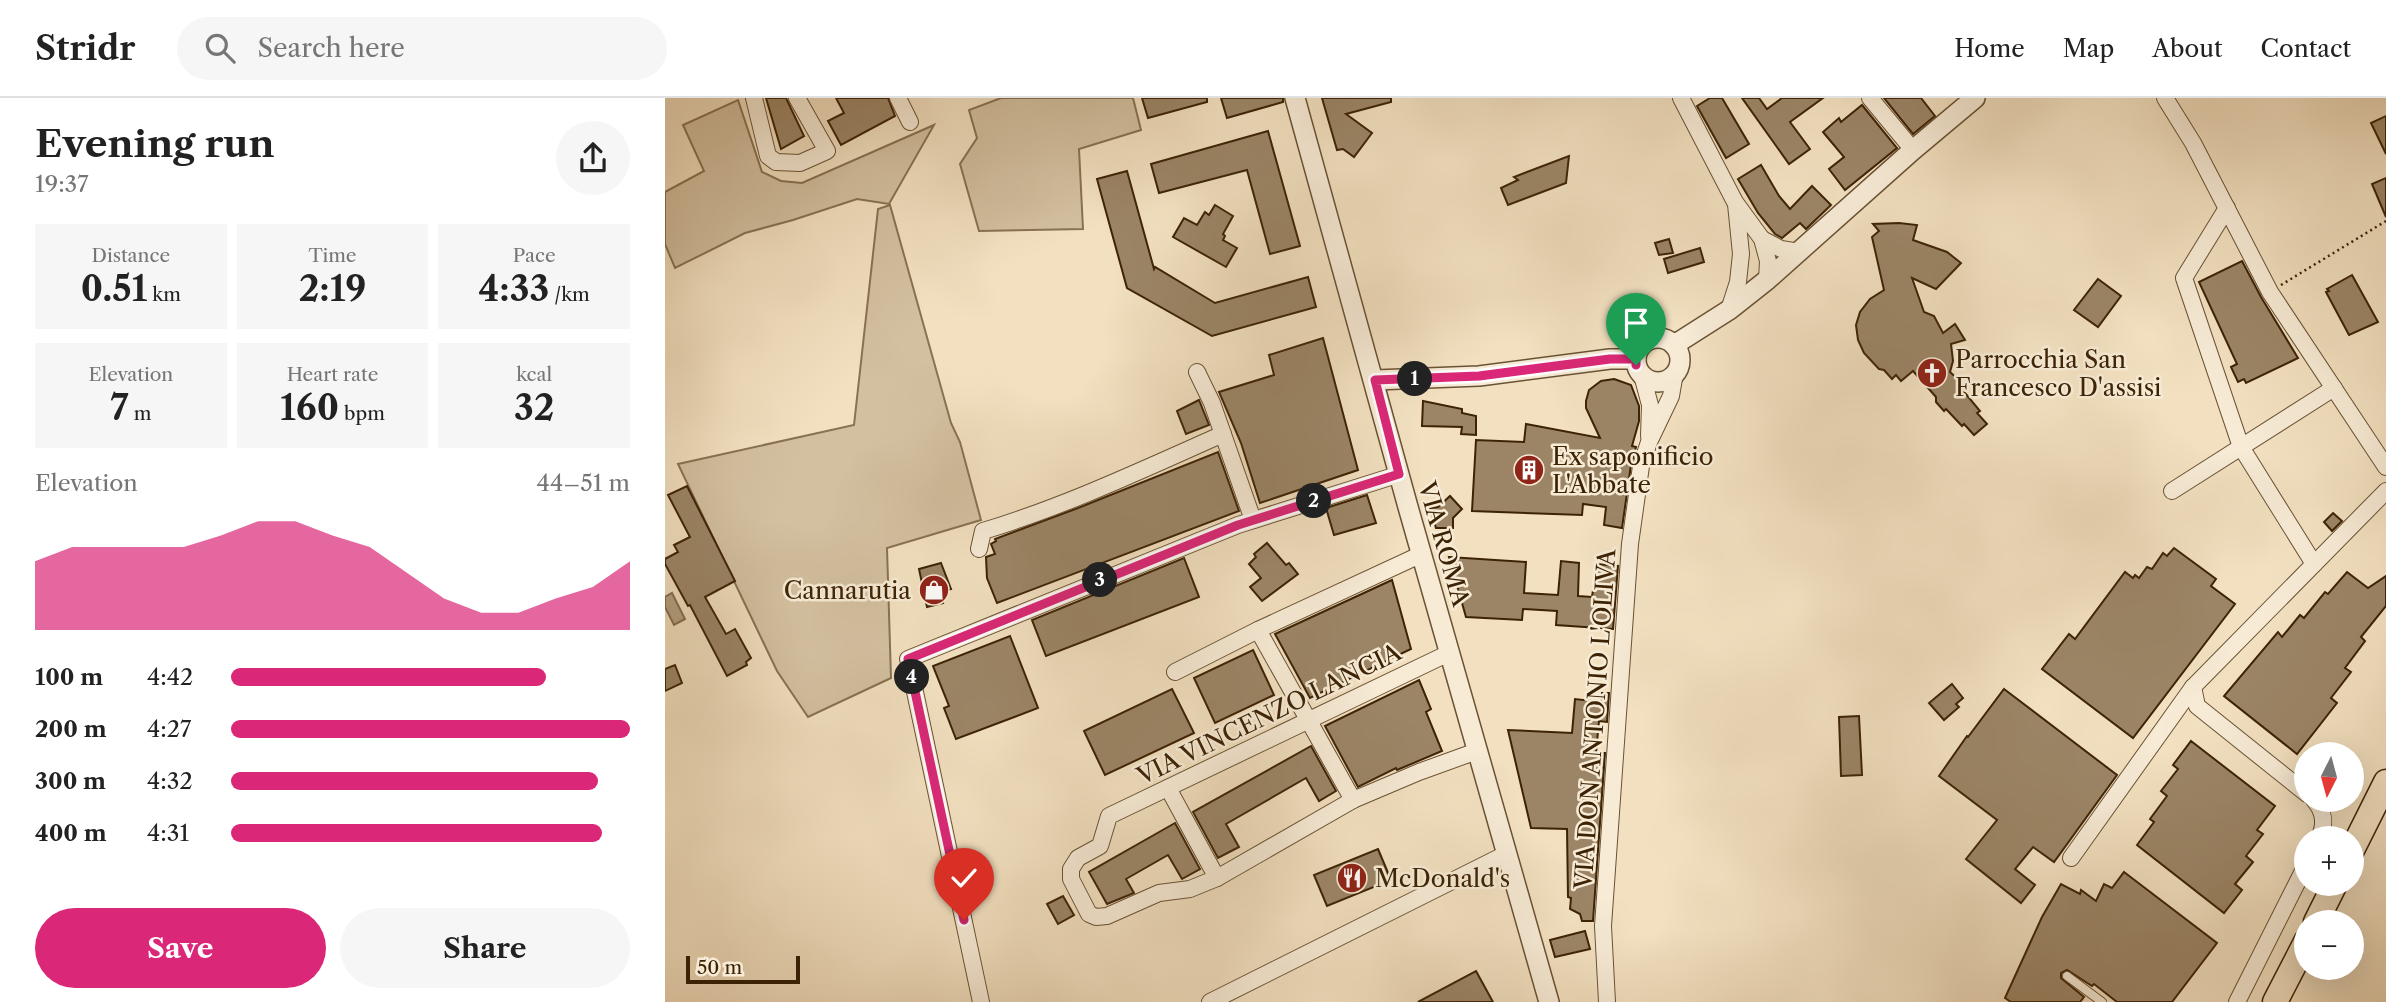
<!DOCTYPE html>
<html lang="en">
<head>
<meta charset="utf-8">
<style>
  :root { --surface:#fff; --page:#f6f6f6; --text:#222; --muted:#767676; --line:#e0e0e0; --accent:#db2777 }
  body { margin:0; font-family:"Libre Caslon Text",serif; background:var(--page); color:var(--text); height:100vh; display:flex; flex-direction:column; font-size:26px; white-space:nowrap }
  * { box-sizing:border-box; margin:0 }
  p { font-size:23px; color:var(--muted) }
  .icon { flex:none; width:38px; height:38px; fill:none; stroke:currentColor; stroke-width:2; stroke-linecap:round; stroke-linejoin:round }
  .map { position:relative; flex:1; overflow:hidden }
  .sheet { display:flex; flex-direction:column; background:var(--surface); width:665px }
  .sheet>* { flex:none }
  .needle { width:46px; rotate:186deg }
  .buttons { position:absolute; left:1629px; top:644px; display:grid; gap:14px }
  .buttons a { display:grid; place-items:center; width:70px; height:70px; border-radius:50%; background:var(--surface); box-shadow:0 7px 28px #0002; font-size:35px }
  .scale { position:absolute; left:21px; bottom:18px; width:114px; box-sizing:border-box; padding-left:7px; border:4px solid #3d2305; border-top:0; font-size:19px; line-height:24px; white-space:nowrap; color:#3d2305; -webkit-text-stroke:5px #f7ebd6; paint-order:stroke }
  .pin { position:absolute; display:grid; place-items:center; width:60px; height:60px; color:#fff; margin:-72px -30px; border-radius:50% 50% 50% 0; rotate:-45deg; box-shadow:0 0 7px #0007 }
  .pin .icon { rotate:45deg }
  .km { position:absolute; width:35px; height:35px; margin:-18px; border-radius:50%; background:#222; color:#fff; font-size:19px; line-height:35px; text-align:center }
  .round { display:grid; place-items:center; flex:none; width:74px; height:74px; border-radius:37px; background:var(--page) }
  .headline { display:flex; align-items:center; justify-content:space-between; height:119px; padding:0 35px }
  h1 { font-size:38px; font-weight:700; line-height:52px }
  .metrics { display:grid; grid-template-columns:repeat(3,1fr); gap:10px; height:119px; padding:7px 35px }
  .metrics div { display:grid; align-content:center; border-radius:0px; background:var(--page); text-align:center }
  .metrics b { font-size:35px; font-weight:700 }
  .metrics small { font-size:19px; font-weight:400 }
  .metrics p { font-size:19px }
  .chart { height:196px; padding:14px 35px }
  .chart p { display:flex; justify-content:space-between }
  .chart svg { width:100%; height:126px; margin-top:7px; fill:var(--accent); opacity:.7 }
  .button { display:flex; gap:14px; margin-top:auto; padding:14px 35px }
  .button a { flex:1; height:80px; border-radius:42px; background:var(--accent); color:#fff; font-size:28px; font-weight:700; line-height:80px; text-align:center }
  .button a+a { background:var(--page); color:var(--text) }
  ul { padding:0 35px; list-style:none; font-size:23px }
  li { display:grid; grid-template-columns:112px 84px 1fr; align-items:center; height:52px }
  li i { height:18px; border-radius:9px; background:var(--accent) }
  header { display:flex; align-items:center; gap:42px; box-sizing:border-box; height:98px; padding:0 35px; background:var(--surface); border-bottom:2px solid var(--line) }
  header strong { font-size:33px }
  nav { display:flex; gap:38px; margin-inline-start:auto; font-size:24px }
  .search { width:490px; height:63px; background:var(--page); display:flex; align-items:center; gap:18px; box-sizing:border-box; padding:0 24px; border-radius:38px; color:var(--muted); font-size:26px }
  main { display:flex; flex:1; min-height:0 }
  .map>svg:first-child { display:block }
  .green { fill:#d3c0a0; stroke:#887252; stroke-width:2 }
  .water { fill:#b4a080; stroke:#846e4f; stroke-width:2 }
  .building { fill:#9b8566; stroke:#3d2305; stroke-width:2 }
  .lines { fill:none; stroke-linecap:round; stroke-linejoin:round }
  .service-casing { stroke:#6a5234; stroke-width:10 }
  .minor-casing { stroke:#6a5234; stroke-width:18 }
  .tertiary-casing { stroke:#6a5234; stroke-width:22 }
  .primary-casing { stroke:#3d2305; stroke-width:27 }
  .path { stroke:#3d2305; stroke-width:2.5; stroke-dasharray:2 3.5; stroke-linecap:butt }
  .service { stroke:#f7ebd6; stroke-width:8 }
  .minor { stroke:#f7ebd6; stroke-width:16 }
  .tertiary { stroke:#f7ebd6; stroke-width:19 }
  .primary { stroke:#f2e0c0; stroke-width:24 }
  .route-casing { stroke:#fff; stroke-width:14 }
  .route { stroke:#db2777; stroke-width:9 }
  .labels { text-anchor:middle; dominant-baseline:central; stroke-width:5; stroke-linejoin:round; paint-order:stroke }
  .poi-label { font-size:24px; fill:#3d2305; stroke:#f7ebd6; text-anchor:start }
  .street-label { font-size:24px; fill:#3d2305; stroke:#f7ebd6 }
</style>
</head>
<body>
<header>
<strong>Stridr</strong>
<div class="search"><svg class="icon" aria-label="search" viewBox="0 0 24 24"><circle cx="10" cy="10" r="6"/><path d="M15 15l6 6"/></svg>Search here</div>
<nav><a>Home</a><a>Map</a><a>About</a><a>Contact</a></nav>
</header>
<main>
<section class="sheet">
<div class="headline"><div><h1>Evening run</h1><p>19:37</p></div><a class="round"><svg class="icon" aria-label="share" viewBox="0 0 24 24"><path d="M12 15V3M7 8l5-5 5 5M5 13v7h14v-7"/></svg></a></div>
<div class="metrics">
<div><p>Distance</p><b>0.51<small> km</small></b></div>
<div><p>Time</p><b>2:19</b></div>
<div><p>Pace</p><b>4:33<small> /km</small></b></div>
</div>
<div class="metrics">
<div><p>Elevation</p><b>7<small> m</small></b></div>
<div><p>Heart rate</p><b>160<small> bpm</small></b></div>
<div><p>kcal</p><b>32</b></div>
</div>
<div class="chart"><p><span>Elevation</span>44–51 m</p>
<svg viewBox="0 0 160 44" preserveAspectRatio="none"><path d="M0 44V20L10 15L20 15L30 15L40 15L50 11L60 6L70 6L80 11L90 15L100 24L110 33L120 38L130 38L140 33L150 29L160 20V44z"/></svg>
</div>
<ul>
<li><b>100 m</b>4:42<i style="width:79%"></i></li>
<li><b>200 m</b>4:27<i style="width:100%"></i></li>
<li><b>300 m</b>4:32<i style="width:92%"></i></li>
<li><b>400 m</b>4:31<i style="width:93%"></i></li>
</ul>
<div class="button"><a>Save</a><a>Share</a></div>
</section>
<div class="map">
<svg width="1721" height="904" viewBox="0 0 1721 904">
  <rect width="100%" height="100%" fill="#f2e0c0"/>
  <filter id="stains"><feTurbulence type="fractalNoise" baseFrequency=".00286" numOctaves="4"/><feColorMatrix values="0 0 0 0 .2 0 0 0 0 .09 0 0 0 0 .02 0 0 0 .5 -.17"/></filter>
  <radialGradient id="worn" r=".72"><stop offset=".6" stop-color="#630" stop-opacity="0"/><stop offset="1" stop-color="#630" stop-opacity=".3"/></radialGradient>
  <!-- green -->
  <g class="green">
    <polygon points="336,0 468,0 476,32 414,51 418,131 314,133 295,66 312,40 304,12"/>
    <polygon points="73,2 97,74 116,83 137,85 269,27 224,106 192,101 128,122 80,135 10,170 0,146 0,94 39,73 18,27"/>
    <polygon points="225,107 286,325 295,344 316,422 222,450 226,580 143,619 112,573 13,366 189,327 213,111"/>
  </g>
  <!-- water -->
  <polygon class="water" points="7,495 20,521 9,527 0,509 0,499"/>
  <!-- building -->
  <g class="building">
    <polygon points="101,0 121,0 139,38 116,51"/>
    <polygon points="171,0 223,0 230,18 176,47 163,23 179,15"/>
    <polygon points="477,0 542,0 542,4 483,20"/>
    <polygon points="556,0 618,0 618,4 562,20"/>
    <polygon points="657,0 726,0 726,4 681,16 707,35 689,59 678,51 672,52"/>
    <polygon points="1045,0 1057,0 1084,46 1061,60 1032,8"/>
    <polygon points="1077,0 1094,0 1102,11 1117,0 1158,0 1125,24 1145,51 1124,66"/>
    <polygon points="1219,0 1256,0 1270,18 1248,36"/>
    <polygon points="1197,7 1232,50 1180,92 1164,71 1179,59 1158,34 1174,20 1176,24"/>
    <polygon points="1721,18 1721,56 1706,25"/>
    <polygon points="603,33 635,148 605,156 582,72 494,95 486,66"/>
    <polygon points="904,58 901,85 843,107 836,90 853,82 849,79"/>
    <polygon points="1096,67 1114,98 1125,111 1147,88 1166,107 1141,131 1135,125 1117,140 1110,136 1093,115 1073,81"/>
    <polygon points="462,73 489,171 490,169 550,205 643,179 651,209 547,238 462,190 432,81"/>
    <polygon points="1721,80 1721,119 1707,86"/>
    <polygon points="550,107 568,118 558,136 560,138 558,142 572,150 561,169 508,139 519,120 532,127 540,114 544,117"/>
    <polygon points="1234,125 1252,127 1248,142 1282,154 1296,165 1271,191 1247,180 1259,214 1269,218 1278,235 1290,226 1300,242 1286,246 1288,263 1285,274 1297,285 1300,295 1315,313 1312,315 1322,326 1309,337 1299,326 1297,328 1281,311 1279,313 1271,304 1271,299 1248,273 1236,283 1231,277 1227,281 1219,272 1214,271 1199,255 1193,242 1191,227 1195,214 1205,201 1219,192 1207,139 1214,133 1208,126"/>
    <polygon points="1004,141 1008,155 994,157 990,145"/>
    <polygon points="1035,150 1039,164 1003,175 999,161"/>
    <polygon points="1577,163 1596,199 1633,260 1581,285 1579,281 1573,284 1566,269 1572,266 1534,184"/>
    <polygon points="1687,177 1713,224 1684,237 1661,194 1664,193 1662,191"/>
    <polygon points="1433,181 1456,198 1433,229 1409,212"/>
    <polygon points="658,240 693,372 595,405 576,345 554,294 609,277 604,257"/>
    <polygon points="949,281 966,287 974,308 974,323 967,348 971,349 966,367 957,430 939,427 941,409 918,406 917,417 807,413 811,342 859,344 861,326 935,340 921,310 921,303 924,292 936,283"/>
    <polygon points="534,302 544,327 521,336 512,313"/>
    <polygon points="758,303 797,311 797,315 811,318 811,337 796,336 797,329 757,328"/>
    <polygon points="553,354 574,413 332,505 322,480 321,459 330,456 326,446 331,443 330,441 413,410"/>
    <polygon points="22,388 70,483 40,499 61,536 70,531 86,560 81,564 82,567 62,578 25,507 23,508 0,466 0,461 13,454 9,447 25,439 3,397"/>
    <polygon points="702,397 711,425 669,437 661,410"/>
    <polygon points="785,398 797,411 788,420 788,430 771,430 765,410 773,409"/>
    <polygon points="1668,415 1677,423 1667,433 1659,424"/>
    <polygon points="602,445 621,467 624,465 633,476 597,503 585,489 596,480 584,466 591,459 589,456"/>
    <polygon points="1509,450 1551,481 1546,488 1570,506 1468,640 1377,571 1404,536 1410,541 1460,474 1468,480 1470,477 1474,480 1482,469 1487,471 1498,455 1502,458"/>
    <polygon points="784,459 861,464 859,495 893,497 896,463 914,465 913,498 927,499 932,466 953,468 948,531 891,527 892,513 858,511 857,522 801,519"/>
    <polygon points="519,460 534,499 381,558 367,522"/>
    <polygon points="276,465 286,491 274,494 278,505 262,509 254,471"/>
    <polygon points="1682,474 1703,490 1721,478 1721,508 1696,539 1700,543 1680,570 1686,574 1666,600 1672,605 1632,656 1559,598 1613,534 1617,539 1635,517 1639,520 1660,494 1663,496"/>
    <polygon points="727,482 746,551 645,600 610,536"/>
    <polygon points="345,538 373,610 291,641 279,610 284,608 268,568"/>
    <polygon points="588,552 609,597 550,625 529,580"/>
    <polygon points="10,567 17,585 0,593 0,571"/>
    <polygon points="754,582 766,611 761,614 777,653 732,672 731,670 693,689 660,628"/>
    <polygon points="1287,586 1298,600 1291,606 1294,609 1279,622 1264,605"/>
    <polygon points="507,591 529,635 440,677 419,633"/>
    <polygon points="1339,591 1452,677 1389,764 1368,749 1350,771 1370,787 1356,805 1301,761 1332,722 1274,678 1302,638 1303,639"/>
    <polygon points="937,595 944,595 942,624 934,623 931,655 940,655 928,823 917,823 915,816 905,811 906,800 903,799 902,731 866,730 843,632 907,635 910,601 936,604"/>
    <polygon points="1194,618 1197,677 1176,678 1174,619"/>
    <polygon points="1526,643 1610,708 1592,732 1598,736 1581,758 1588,764 1570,786 1577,792 1559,815 1472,747 1489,724 1485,721 1502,698 1496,693 1513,671 1508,667"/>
    <polygon points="646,648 671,693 654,703 641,680 561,726 574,749 553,760 528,714"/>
    <polygon points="510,725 535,771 517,781 503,757 461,781 469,795 442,806 424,774"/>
    <polygon points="713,751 726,782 662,808 649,777"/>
    <polygon points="1459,774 1552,845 1507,904 1452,904 1429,886 1427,888 1402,872 1396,875 1396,880 1419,899 1415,904 1346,904 1340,900 1377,819 1396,786 1415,796 1416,792 1431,803 1439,786 1447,790"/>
    <polygon points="398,798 409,817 393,826 382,806"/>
    <polygon points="920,833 925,851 890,859 885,842"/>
    <polygon points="811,873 828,904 753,904"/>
  </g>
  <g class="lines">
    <!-- service casing -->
    <g class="service-casing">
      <polyline id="service" points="1402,878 1437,904"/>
    </g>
    <!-- minor casing -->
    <g class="minor-casing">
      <g id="minor">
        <polyline points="89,0 103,58 111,64 135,65 162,53 132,0"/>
        <polyline points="233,0 245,24"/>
        <polyline points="1016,0 1070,104 1097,141 1103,163 1102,182"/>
        <polyline points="1205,0 1248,52"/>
        <polyline points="1500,0 1528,45 1605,194 1721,369"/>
        <polyline points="1562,110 1519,180 1576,349 1649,466"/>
        <polyline points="1097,141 1116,151 1134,154"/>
        <polyline points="1064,212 1073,184 1076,156 1071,106"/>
        <polyline points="532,274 547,305 588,422"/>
        <polyline points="977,277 985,307 984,338"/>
        <polyline points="1507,393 1669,290"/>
        <path d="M314 451 318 433C401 408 479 371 558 336"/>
        <polyline points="593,532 688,702"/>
        <polyline points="784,555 444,718 435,748 413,760 406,771 406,781 424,816 431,819 442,818 494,795 525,791 552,780 688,702 754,674 812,653"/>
        <polyline points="510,574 593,532 757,456"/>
        <polyline points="1528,589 1532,608 1642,696"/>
        <polyline points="503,690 552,780"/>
        <path d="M1649 702C1659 713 1661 726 1654 740"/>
        <polyline points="1406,760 1528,589 1721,393"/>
        <polyline points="316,904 243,561 573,427 735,376"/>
        <polyline points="545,904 841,756"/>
        <polyline points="942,904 938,828 965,446 976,368 984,344 1006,298 1010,275"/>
        <polyline points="1572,904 1642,765"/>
      </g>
    </g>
    <!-- tertiary casing -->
    <g class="tertiary-casing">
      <g id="tertiary">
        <polyline points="630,0 743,409 884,904"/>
        <circle cx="993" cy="262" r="22"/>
        <polyline points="1009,247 1064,212 1102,182 1248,52 1310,0"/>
        <polyline points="710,282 814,278 945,261 971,261"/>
      </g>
    </g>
    <!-- primary casing -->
    <g class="primary-casing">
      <g id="primary">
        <polyline points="1687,752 1721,684"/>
        <polyline points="1651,824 1670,786"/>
        <polyline points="1610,904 1642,842"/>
      </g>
    </g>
    <!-- path -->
    <polyline class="path" points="1616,187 1721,123"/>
    <!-- service -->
    <use href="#service" class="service"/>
    <!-- minor -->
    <use href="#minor" class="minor"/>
    <!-- tertiary -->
    <use href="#tertiary" class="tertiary"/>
    <!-- primary -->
    <use href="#primary" class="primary"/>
  </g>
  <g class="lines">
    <!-- route casing -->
    <g class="route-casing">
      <polyline id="route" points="299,822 243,561 573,427 734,376 710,282 814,278 945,261 971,261 971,267"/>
    </g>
    <!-- route -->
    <use href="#route" class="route"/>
  </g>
  <!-- icons -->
  <defs>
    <g id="church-disc" transform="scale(1.575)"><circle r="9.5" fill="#8f2418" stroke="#f7ebd6"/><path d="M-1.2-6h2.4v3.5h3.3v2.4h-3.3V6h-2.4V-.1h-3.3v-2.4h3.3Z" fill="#fff"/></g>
    <g id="building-disc" transform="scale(1.575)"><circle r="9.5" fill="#8f2418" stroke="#f7ebd6"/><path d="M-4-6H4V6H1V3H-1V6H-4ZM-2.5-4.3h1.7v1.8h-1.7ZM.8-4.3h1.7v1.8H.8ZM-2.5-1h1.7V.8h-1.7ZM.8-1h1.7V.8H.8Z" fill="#fff"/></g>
    <g id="shop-disc" transform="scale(1.575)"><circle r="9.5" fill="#8f2418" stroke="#f7ebd6"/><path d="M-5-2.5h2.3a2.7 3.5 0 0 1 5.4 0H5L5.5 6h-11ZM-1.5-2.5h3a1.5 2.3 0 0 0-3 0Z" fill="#fff"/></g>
    <g id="restaurant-disc" transform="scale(1.575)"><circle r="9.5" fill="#8f2418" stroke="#f7ebd6"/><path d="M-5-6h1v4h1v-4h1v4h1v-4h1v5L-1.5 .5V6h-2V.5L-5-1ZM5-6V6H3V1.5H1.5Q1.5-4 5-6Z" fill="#fff"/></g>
  </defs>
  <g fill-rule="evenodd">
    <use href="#church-disc" x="1267" y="275"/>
    <use href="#building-disc" x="864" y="372"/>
    <use href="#shop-disc" x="269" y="492"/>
    <use href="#restaurant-disc" x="687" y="780"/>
  </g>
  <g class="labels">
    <!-- poi labels -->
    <g class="poi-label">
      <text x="1290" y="261">Parrocchia San<tspan x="1290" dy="28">Francesco D'assisi</tspan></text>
      <text x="887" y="358">Ex saponificio<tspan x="887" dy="28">L'Abbate</tspan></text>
      <text x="246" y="492" text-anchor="end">Cannarutia</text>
      <text x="710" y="780">McDonald's</text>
    </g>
    <!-- street labels -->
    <g class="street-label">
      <text transform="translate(779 446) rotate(74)">VIA ROMA</text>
      <text transform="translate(604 616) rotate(-26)">VIA VINCENZO LANCIA</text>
      <text transform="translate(930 621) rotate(-86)">VIA DON ANTONIO L'OLIVA</text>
    </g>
  </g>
  <rect width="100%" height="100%" filter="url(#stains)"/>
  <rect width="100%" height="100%" fill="url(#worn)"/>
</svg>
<div class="buttons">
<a><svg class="needle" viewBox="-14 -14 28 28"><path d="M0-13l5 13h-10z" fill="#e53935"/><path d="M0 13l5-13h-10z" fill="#767676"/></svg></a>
<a>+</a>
<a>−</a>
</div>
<div class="scale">50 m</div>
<div class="pin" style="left:971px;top:267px;background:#1e9e55"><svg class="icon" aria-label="arrive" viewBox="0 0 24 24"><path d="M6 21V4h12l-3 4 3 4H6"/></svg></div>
<div class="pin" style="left:299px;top:822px;background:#d93025"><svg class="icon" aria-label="check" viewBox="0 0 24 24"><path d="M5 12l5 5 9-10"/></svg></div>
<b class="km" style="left:750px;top:281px">1</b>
<b class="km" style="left:649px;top:403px">2</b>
<b class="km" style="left:435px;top:482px">3</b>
<b class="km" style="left:247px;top:579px">4</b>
</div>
</main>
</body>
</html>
